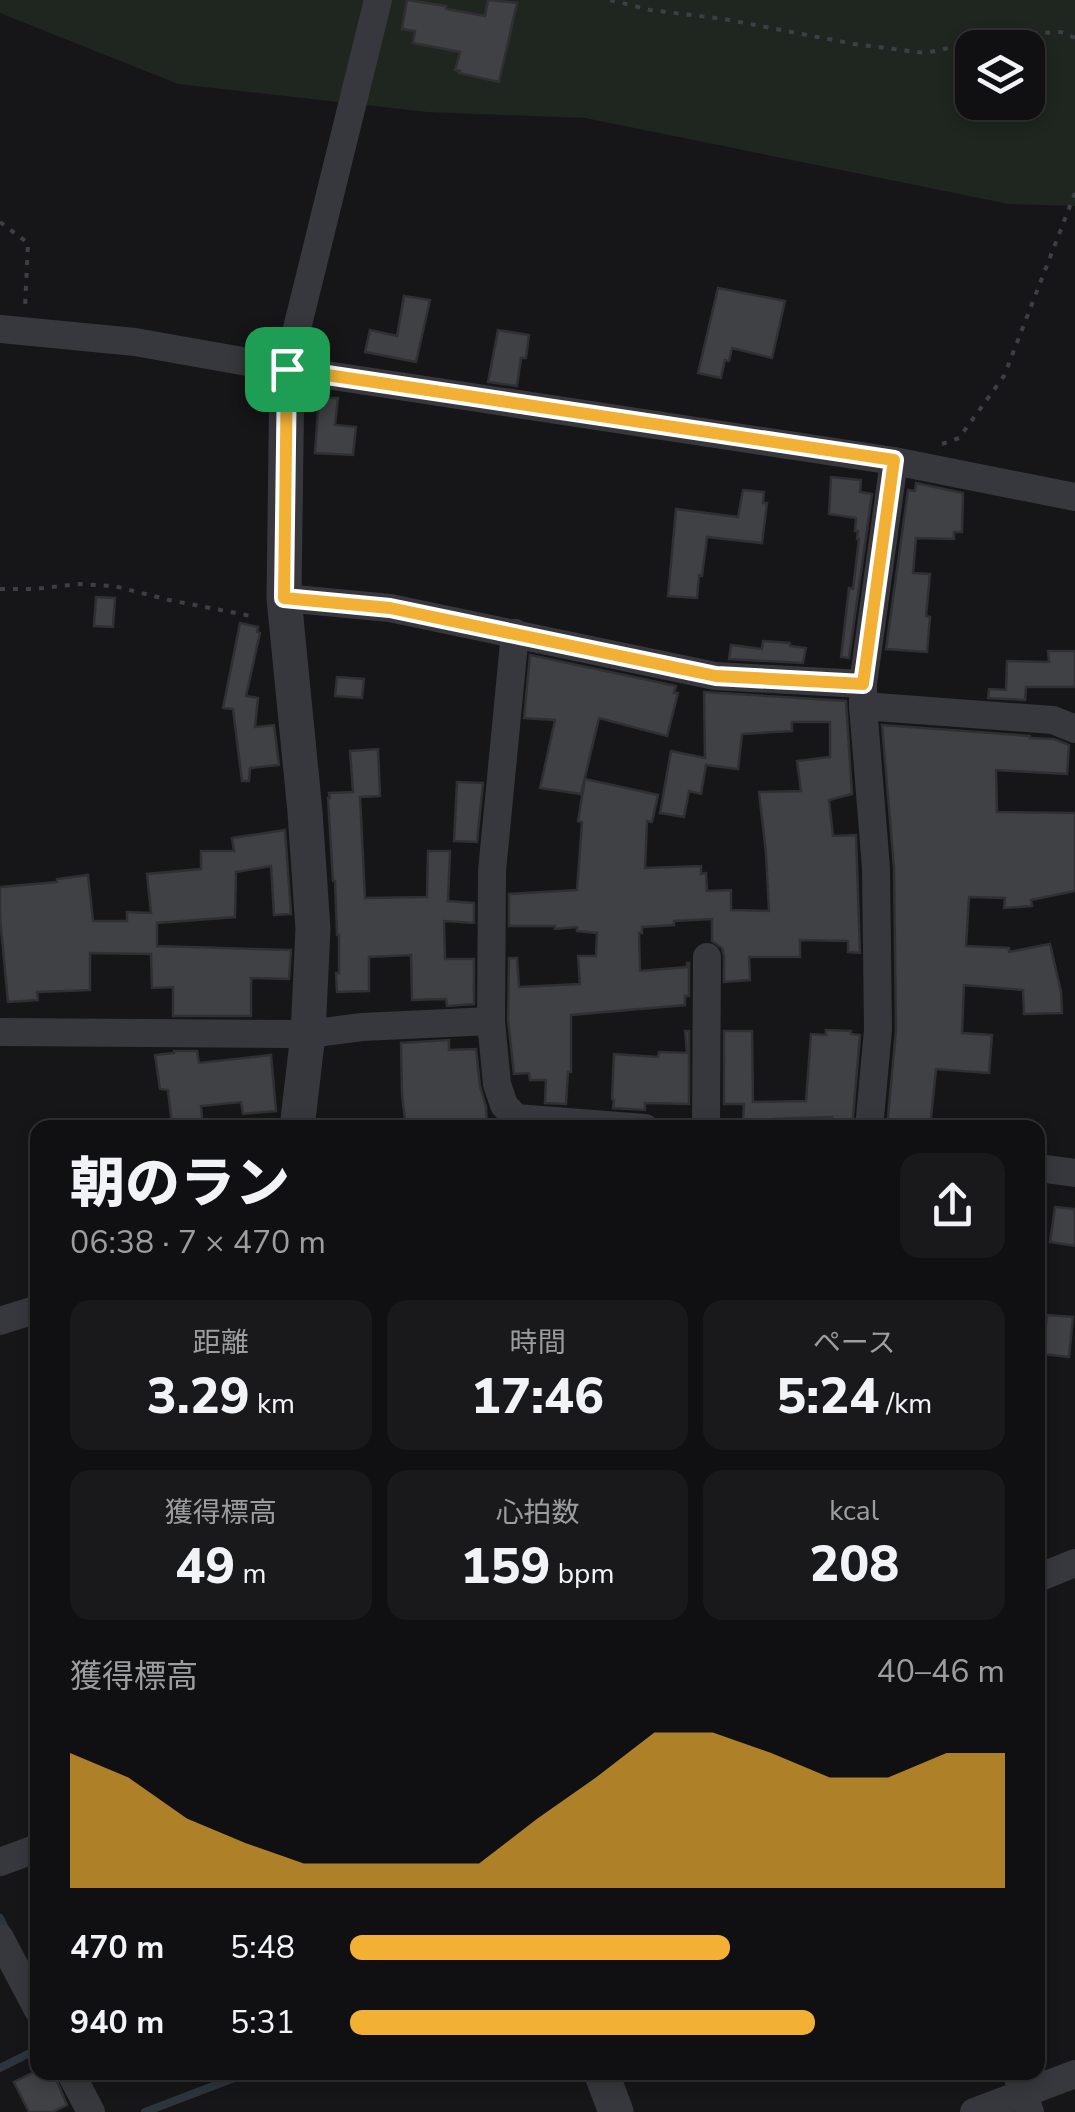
<!DOCTYPE html>
<html lang="ja">
<head>
<meta charset="utf-8">
<style>
  :root { --surface:#101012; --page:#19191b; --text:#f1f3f6; --muted:#9c9d9f; --line:#303032; --accent:#f2b134 }
  body { margin:0; font-family:"Nunito Sans","Noto Sans JP",sans-serif; background:var(--page); color:var(--text); height:100vh; display:flex; flex-direction:column; font-size:38px; white-space:nowrap }
  * { box-sizing:border-box; margin:0 }
  p { font-size:32px; color:var(--muted) }
  .icon { flex:none; width:55px; height:55px; fill:none; stroke:currentColor; stroke-width:2; stroke-linecap:round; stroke-linejoin:round }
  .map { position:relative; flex:1; overflow:hidden }
  .details { position:absolute; left:30px; top:1120px; width:1015px; height:960px; display:flex; flex-direction:column; background:var(--surface); border-radius:20px; box-shadow:0 5px 15px #0003,0 0 0 2px var(--line) }
  .details>* { flex:none }
  .fabs { position:absolute; left:955px; top:30px; display:grid; gap:20px }
  .fabs a { display:grid; place-items:center; width:90px; height:90px; border-radius:20px; background:var(--surface); box-shadow:0 5px 15px #0003,0 0 0 2px var(--line); font-size:50px }
  .pin { position:absolute; display:grid; place-items:center; width:85px; height:85px; color:#fff; margin:-42px; border-radius:20px; box-shadow:0 5px 15px #0006 }
  .round { display:grid; place-items:center; flex:none; width:105px; height:105px; border-radius:20px; background:var(--page) }
  .summary { display:flex; align-items:center; justify-content:space-between; height:170px; padding:0 40px }
  h1 { font-size:55px; font-weight:800; line-height:75px }
  .metrics { display:grid; grid-template-columns:repeat(3,1fr); gap:15px; height:170px; padding:10px 40px }
  .metrics div { display:grid; align-content:center; border-radius:20px; background:var(--page); text-align:center }
  .metrics b { font-size:50px; font-weight:800 }
  .metrics small { font-size:28px; font-weight:400 }
  .metrics p { font-size:28px }
  .chart { height:280px; padding:20px 40px }
  .chart p { display:flex; justify-content:space-between }
  .chart svg { width:100%; height:180px; margin-top:10px; fill:var(--accent); opacity:.7 }
  ul { padding:0 40px; list-style:none; font-size:32px }
  li { display:grid; grid-template-columns:160px 120px 1fr; align-items:center; height:75px }
  li i { height:25px; border-radius:12px; background:var(--accent) }
  .map>svg:first-child { display:block }
  .green { fill:#1e261f; fill-rule:evenodd }
  .lines { fill:none; stroke-linecap:round; stroke-linejoin:round }
  .stream { stroke:#2c353c; stroke-width:8 }
  .building { fill:#404145; stroke:#303034; stroke-width:2.5 }
  .path { stroke:#3d3f44; stroke-width:4; stroke-dasharray:5 8; stroke-linecap:butt }
  .minor { stroke:#37383d; stroke-width:28 }
  .tertiary { stroke:#37383d; stroke-width:35 }
  .route-casing { stroke:#fff; stroke-width:20 }
  .route { stroke:#f2b134; stroke-width:12 }
</style>
</head>
<body>
<div class="map">
<svg width="1075" height="2112" viewBox="0 0 1075 2112">
  <rect width="100%" height="100%" fill="#161618"/>
  <!-- green -->
  <path class="green" d="M0 0H1075V206L1009 204 585 118 427 112 178 84 0 13ZM972 48H1028V102H972Z"/>
  <g class="lines">
    <!-- stream -->
    <g class="stream">
      <polyline points="0,1918 8,1934"/>
      <polyline points="0,2068 38,2049"/>
      <polyline points="145,2112 250,2072"/>
    </g>
  </g>
  <!-- building -->
  <g class="building">
    <polygon points="407,0 446,6 446,9 485,16 488,0 517,3 499,82 459,73 460,71 455,70 460,52 413,43 415,31 402,29"/>
    <polygon points="718,288 785,301 772,358 732,348 729,361 725,360 721,378 698,373"/>
    <polygon points="404,296 430,300 416,362 365,352 370,330 397,336"/>
    <polygon points="498,330 529,335 526,358 521,358 517,386 488,382"/>
    <polygon points="319,398 338,398 335,425 356,427 353,455 315,453"/>
    <polygon points="831,477 861,480 860,492 872,494 849,658 841,657 849,588 853,589 859,539 857,539 858,531 855,531 856,518 829,514"/>
    <polygon points="916,483 963,493 962,532 954,532 954,539 916,538 913,573 930,574 926,616 930,617 927,652 886,649 908,490 915,491"/>
    <polygon points="743,490 764,492 763,503 767,503 762,543 707,537 702,576 699,575 697,598 668,596 676,509 738,517"/>
    <polygon points="96,597 115,598 113,627 94,626"/>
    <polygon points="240,623 258,627 257,632 260,633 246,696 258,698 255,727 274,725 279,765 250,768 249,781 242,781 233,709 223,708"/>
    <polygon points="763,641 790,643 790,646 806,648 803,663 729,659 731,645 762,649"/>
    <polygon points="1048,651 1075,651 1075,687 1026,687 1025,700 988,698 989,689 1006,690 1007,661 1049,662"/>
    <polygon points="530,655 676,686 674,693 678,693 667,736 599,718 581,794 540,788 555,720 524,718"/>
    <polygon points="337,677 364,679 362,698 335,696"/>
    <polygon points="704,692 846,701 852,794 829,800 833,836 856,835 860,953 848,952 848,941 800,940 800,957 749,957 750,980 724,982 724,956 722,948 712,941 712,919 674,921 674,925 642,927 642,933 639,933 640,971 687,967 687,963 689,963 689,996 685,996 685,1005 571,1015 571,1072 568,1072 566,1104 545,1103 546,1080 530,1080 529,1073 514,1074 508,1020 509,958 517,958 519,987 580,984 578,956 596,956 597,933 577,931 577,927 555,929 555,926 509,926 509,894 577,890 582,822 578,821 585,779 658,795 652,822 647,821 645,868 701,866 701,874 706,873 707,891 731,890 731,910 769,911 766,853 759,792 801,791 797,761 830,757 830,722 792,722 792,731 742,734 738,769 706,765 701,794 689,791 684,817 660,813 671,751 705,758"/>
    <polygon points="882,725 1030,736 1030,738 1054,739 1069,745 1067,774 996,770 997,812 1075,813 1075,891 1031,900 1032,906 1004,908 1005,898 969,897 966,946 1009,948 1009,952 1050,944 1061,992 1062,1013 1024,1014 1023,990 964,985 962,1033 992,1035 989,1073 936,1069 930,1128 887,1128 896,1030 894,868"/>
    <polygon points="378,749 380,796 360,797 365,898 427,897 428,851 450,851 448,901 474,903 474,923 444,921 445,959 474,959 474,1004 447,1006 446,999 412,1000 411,955 369,957 369,991 337,992 336,973 339,973 339,935 337,935 335,881 333,881 328,798 330,798 329,793 353,792 350,751"/>
    <polygon points="457,782 483,783 477,842 454,841"/>
    <polygon points="285,830 291,914 274,915 271,866 236,872 235,917 157,923 157,946 291,950 289,979 251,978 251,1016 173,1016 173,987 152,988 151,954 90,953 90,990 37,992 38,1000 8,1002 0,917 0,887 57,882 57,879 88,875 93,921 127,921 127,912 151,913 147,874 201,869 201,851 234,851 232,838"/>
    <polygon points="826,1030 851,1031 851,1034 860,1035 852,1128 831,1125 832,1117 774,1119 774,1123 743,1123 744,1104 724,1104 724,1031 752,1031 753,1102 806,1101 811,1034 826,1035"/>
    <polygon points="685,1031 689,1031 689,1104 645,1103 645,1110 613,1108 614,1100 612,1099 614,1054 658,1057 659,1052 687,1053"/>
    <polygon points="449,1040 449,1050 476,1049 480,1086 486,1107 487,1128 406,1128 402,1095 401,1043"/>
    <polygon points="174,1051 197,1051 199,1063 271,1055 276,1111 243,1114 241,1102 201,1106 203,1128 180,1128 180,1124 172,1125 168,1090 160,1089 155,1055 174,1053"/>
    <polygon points="1055,1207 1075,1209 1075,1246 1050,1242"/>
    <polygon points="1047,1315 1073,1317 1069,1357 1043,1354"/>
    <polygon points="34,2072 53,2072 67,2105 53,2112 29,2112 14,2082"/>
  </g>
  <g class="lines">
    <!-- path -->
    <g class="path">
      <polyline points="610,0 650,10 724,19 854,44 926,53 1011,34 1061,32 1075,38"/>
      <polyline points="0,222 28,243 25,308"/>
      <polyline points="942,444 959,438 1004,376 1075,193"/>
      <polyline points="0,589 34,589 79,584 114,586 169,600 256,617"/>
    </g>
    <!-- minor -->
    <g class="minor">
      <polyline points="0,329 135,342 287,369 894,461 1075,497"/>
      <polyline points="287,369 378,0"/>
      <polyline points="284,598 390,608 715,676 863,684"/>
      <polyline points="515,633 492,871 491,1021 497,1084 504,1105 516,1118 645,1128"/>
      <polyline points="863,706 1053,720 1075,729"/>
      <polyline points="0,1032 308,1034 362,1027 491,1021"/>
      <polyline points="706,1128 707,957"/>
      <polyline points="869,1128 878,1030 876,868 863,706 863,684 894,461"/>
      <polyline points="1038,1168 1075,1173"/>
      <polyline points="0,1321 38,1309"/>
      <polyline points="1038,1578 1075,1563"/>
      <polyline points="0,1862 38,1848"/>
      <polyline points="0,1938 38,2010"/>
      <polyline points="70,2072 91,2112"/>
      <polyline points="1016,2072 1030,2112"/>
      <polyline points="974,2112 1075,2074"/>
    </g>
    <!-- tertiary -->
    <g class="tertiary">
      <polyline points="287,369 284,598 305,812 313,929 308,1034 297,1128"/>
      <polyline points="601,2072 616,2112"/>
    </g>
  </g>
  <g class="lines">
    <!-- route casing -->
    <g class="route-casing">
      <polygon id="route" points="287,369 894,460 863,684 716,676 390,608 284,598"/>
    </g>
    <!-- route -->
    <use href="#route" class="route"/>
  </g>
</svg>
<div class="fabs">
<a><svg class="icon" aria-label="layers" viewBox="0 0 24 24"><path d="M12 4l9 5-9 5-9-5zM3 14l9 5 9-5"/></svg></a>
</div>
<div class="pin" style="left:287px;top:369px;background:#1e9e55"><svg class="icon" aria-label="arrive" viewBox="0 0 24 24"><path d="M6 21V4h12l-3 4 3 4H6"/></svg></div>
<section class="details">
<div class="summary"><div><h1>朝のラン</h1><p>06:38 · 7 × 470 m</p></div><a class="round"><svg class="icon" aria-label="share" viewBox="0 0 24 24"><path d="M12 15V3M7 8l5-5 5 5M5 13v7h14v-7"/></svg></a></div>
<div class="metrics">
<div><p>距離</p><b>3.29<small> km</small></b></div>
<div><p>時間</p><b>17:46</b></div>
<div><p>ペース</p><b>5:24<small> /km</small></b></div>
</div>
<div class="metrics">
<div><p>獲得標高</p><b>49<small> m</small></b></div>
<div><p>心拍数</p><b>159<small> bpm</small></b></div>
<div><p>kcal</p><b>208</b></div>
</div>
<div class="chart"><p><span>獲得標高</span>40–46 m</p>
<svg viewBox="0 0 160 44" preserveAspectRatio="none"><path d="M0 44V11L10 17L20 27L30 33L40 38L50 38L60 38L70 38L80 27L90 17L100 6L110 6L120 11L130 17L140 17L150 11L160 11V44z"/></svg>
</div>
<ul>
<li><b>470 m</b>5:48<i style="width:58%"></i></li>
<li><b>940 m</b>5:31<i style="width:71%"></i></li>
</ul>
</section>
</div>
</body>
</html>
